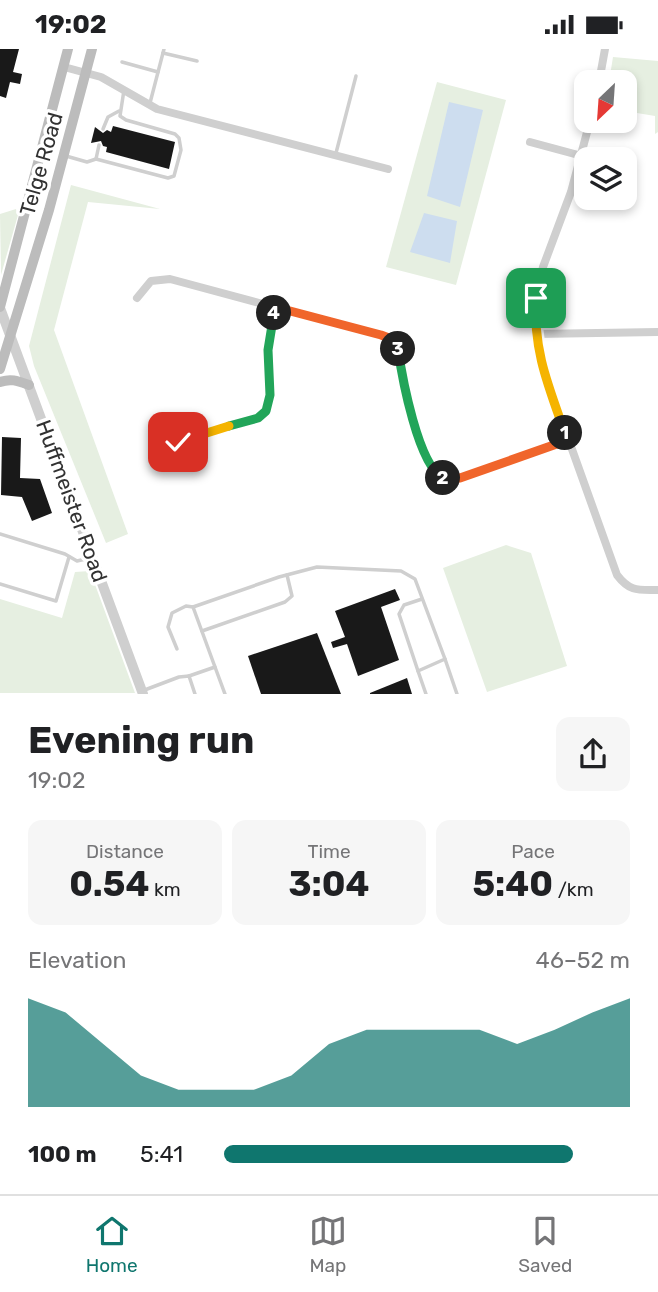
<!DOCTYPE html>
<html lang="en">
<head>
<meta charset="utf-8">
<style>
  :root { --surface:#fff; --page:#f6f6f6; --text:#202124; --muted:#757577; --line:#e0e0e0; --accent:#0f766e }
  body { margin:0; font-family:Rubik,sans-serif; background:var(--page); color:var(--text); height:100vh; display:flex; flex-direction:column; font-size:26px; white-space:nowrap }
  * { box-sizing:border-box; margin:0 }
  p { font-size:23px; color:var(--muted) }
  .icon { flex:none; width:38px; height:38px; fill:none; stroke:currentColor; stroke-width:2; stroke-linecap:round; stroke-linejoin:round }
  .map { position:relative; height:645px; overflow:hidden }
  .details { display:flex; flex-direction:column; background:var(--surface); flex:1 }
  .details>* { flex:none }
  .needle { width:46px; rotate:205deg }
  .controls { position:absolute; left:574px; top:21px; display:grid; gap:14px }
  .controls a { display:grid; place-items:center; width:63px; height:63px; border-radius:14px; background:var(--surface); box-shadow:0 4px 10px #0003; font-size:35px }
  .pin { position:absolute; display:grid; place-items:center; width:60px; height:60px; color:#fff; margin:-30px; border-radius:14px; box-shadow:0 4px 10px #0006 }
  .km { position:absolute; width:35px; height:35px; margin:-18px; border-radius:50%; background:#222; color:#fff; font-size:19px; line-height:35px; text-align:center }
  .round { display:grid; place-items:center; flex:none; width:74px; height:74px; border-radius:14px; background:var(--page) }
  .summary { display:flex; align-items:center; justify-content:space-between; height:119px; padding:0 28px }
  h1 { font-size:38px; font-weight:700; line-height:52px }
  .figures { display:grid; grid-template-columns:repeat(3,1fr); gap:10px; height:119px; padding:7px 28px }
  .figures div { display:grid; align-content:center; border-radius:14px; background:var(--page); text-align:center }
  .figures b { font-size:35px; font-weight:700 }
  .figures small { font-size:19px; font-weight:400 }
  .figures p { font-size:19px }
  .chart { height:196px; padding:14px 28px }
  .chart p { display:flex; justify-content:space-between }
  .chart svg { width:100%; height:126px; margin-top:7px; fill:var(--accent); opacity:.7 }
  ul { padding:0 28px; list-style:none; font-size:23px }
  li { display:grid; grid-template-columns:112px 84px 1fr; align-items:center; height:52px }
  li i { height:18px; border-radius:9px; background:var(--accent) }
  .status { display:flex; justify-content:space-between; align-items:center; height:49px; padding:0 35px; background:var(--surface); direction:ltr }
  .status svg { height:19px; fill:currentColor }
  .tabs { display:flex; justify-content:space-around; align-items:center; height:98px; border-top:2px solid var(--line); background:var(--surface); font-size:19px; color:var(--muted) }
  .tabs a { display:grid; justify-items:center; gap:4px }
  .tabs .active { color:var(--accent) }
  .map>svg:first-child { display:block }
  .green { fill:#e6efe1 }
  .water { fill:#cdddef }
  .building { fill:#191919 }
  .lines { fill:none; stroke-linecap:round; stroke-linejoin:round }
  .service { stroke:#cfcfcf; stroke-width:3.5 }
  .minor { stroke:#cfcfcf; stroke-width:8 }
  .tertiary { stroke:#cfcfcf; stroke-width:10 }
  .secondary { stroke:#bcbcbc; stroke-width:10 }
  .split-1-casing { stroke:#fff; stroke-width:14 }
  .split-2-casing { stroke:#fff; stroke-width:14 }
  .split-3-casing { stroke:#fff; stroke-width:14 }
  .split-4-casing { stroke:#fff; stroke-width:14 }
  .split-5-casing { stroke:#fff; stroke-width:14 }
  .split-6-casing { stroke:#fff; stroke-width:14 }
  .split-1 { stroke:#f5b400; stroke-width:9 }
  .split-2 { stroke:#f0652b; stroke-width:9 }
  .split-3 { stroke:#22a559; stroke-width:9 }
  .split-4 { stroke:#f0652b; stroke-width:9 }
  .split-5 { stroke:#22a559; stroke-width:9 }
  .split-6 { stroke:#f5b400; stroke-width:9 }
  .labels { text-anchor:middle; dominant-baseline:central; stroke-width:7; stroke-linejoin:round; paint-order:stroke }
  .street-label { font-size:21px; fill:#323232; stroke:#fff }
</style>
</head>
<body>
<div class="status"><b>19:02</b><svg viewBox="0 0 49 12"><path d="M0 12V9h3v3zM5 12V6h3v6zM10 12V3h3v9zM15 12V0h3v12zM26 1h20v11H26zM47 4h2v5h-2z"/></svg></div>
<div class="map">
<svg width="658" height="645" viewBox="0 0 658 645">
  <rect width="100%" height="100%" fill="#fff"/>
  <!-- green -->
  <g class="green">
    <polygon points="613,8 658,12 658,83 655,85 655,67 625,62 625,33 609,33"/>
    <polygon points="437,33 506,51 456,236 386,218"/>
    <polygon points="71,136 160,160 88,153 54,281 128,485 106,494 34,317 29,297"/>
    <polygon points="16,160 18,166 1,226 0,165"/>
    <polygon points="506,496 531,504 567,617 487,643 443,519"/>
    <polygon points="90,522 135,644 0,644 0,550 62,569 75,523"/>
  </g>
  <!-- water -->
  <g class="water">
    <polygon points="449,53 483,61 460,158 427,147"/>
    <polygon points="424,164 457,172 450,214 410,203"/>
  </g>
  <!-- building -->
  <g class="building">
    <polygon points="0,0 19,0 13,23 22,25 20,35 10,33 6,49 0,47"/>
    <polygon points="113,77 175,93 169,120 106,103 107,98 103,97 101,92 91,94 95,78 103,84 107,81 111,83"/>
    <polygon points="2,388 21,389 20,429 40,430 52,464 32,472 22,448 1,446"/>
    <polygon points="395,540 400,551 381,558 399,611 358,627 347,595 333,599 331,593 345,588 335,562"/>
    <polygon points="317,584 341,645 261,645 248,607"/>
    <polygon points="407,629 412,645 370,645 370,644"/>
  </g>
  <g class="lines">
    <!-- service -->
    <g class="service">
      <polyline points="163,4 197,12"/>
      <polyline points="122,13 158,23"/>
      <polyline points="150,54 164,0"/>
      <polyline points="103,80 108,68 119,62"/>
      <polyline points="336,104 356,27"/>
      <polyline points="66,107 87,113 96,110 168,129 174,127 181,101 179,89 175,85 126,71 120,67 124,41"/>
      <polyline points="96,110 99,96"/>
      <polyline points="0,485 65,505 77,512 90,509"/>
      <polyline points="0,535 56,552 69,508"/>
      <polyline points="193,558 279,528 317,518 401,522 415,530 445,610"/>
      <polyline points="202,582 285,553 292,547 287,526"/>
      <polyline points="177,600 168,578 172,564 186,557 193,558 215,618"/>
      <polyline points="418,622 399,565 404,556 422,550"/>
      <polyline points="189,627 215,618 225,645"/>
      <polyline points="142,642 179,628 189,627 195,645"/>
      <polyline points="426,645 418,622 445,610 457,645"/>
    </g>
    <!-- minor -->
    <g class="minor">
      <polyline points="64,18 101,28 157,60 388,120"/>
      <polyline points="599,33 605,0"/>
      <path d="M590 72 571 143 543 218 536 249V285L539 308 617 526C630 543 638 541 658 541"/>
      <polyline points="530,93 582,107"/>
      <path d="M137 249 151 232 170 230 389 289 398 300 408 353 430 416C437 428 446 432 460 429L568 391"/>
      <polyline points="536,285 658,283"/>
      <polyline points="178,393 258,369 266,362 270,346 268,301 275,258"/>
    </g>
    <!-- tertiary -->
    <polyline class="tertiary" points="0,259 143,645"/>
    <!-- secondary -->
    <g class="secondary">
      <polyline points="0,258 68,0"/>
      <polyline points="0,320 49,161 92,0"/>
      <path d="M0 333C11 329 18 332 29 336"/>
    </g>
  </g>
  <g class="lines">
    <!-- split-1 casing -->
    <g class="split-1-casing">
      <path id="split-1" d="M536 249C533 301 548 336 565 384"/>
    </g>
    <!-- split-2 casing -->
    <g class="split-2-casing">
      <polyline id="split-2" points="443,429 460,429 568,391 565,384"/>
    </g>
    <!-- split-3 casing -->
    <g class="split-3-casing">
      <path id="split-3" d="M398 300C402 328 418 416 443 429"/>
    </g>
    <!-- split-4 casing -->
    <g class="split-4-casing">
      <polyline id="split-4" points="274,264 275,258 381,286 389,289 398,300"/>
    </g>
    <!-- split-5 casing -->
    <g class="split-5-casing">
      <polyline id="split-5" points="229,377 258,369 266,362 270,346 268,301 274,264"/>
    </g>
    <!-- split-6 casing -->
    <g class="split-6-casing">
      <polyline id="split-6" points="178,393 229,377"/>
    </g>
    <!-- split-1 -->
    <use href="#split-1" class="split-1"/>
    <!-- split-2 -->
    <use href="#split-2" class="split-2"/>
    <!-- split-3 -->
    <use href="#split-3" class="split-3"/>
    <!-- split-4 -->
    <use href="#split-4" class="split-4"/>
    <!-- split-5 -->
    <use href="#split-5" class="split-5"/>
    <!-- split-6 -->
    <use href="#split-6" class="split-6"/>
  </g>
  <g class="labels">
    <!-- street labels -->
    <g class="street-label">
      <text transform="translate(41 115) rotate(-74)">Telge Road</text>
      <text transform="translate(72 452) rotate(70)">Huffmeister Road</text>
    </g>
  </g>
</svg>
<div class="controls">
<a><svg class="needle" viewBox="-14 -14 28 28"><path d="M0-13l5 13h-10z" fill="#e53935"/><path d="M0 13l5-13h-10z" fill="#757577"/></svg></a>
<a><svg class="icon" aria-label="layers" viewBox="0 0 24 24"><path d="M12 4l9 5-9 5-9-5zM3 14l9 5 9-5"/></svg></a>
</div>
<div class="pin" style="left:536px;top:249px;background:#1e9e55"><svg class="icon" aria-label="arrive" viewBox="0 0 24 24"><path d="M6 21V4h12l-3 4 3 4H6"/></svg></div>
<div class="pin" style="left:178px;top:393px;background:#d93025"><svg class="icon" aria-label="check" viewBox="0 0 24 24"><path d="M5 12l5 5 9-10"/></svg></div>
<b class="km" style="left:565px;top:384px">1</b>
<b class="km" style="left:443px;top:429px">2</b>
<b class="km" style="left:398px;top:300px">3</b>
<b class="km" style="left:274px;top:264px">4</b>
</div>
<section class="details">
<div class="summary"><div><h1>Evening run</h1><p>19:02</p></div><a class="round"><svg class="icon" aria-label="share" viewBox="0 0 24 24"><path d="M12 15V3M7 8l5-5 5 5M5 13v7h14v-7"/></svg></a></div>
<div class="figures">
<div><p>Distance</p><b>0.54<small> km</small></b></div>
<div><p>Time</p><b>3:04</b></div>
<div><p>Pace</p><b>5:40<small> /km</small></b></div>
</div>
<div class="chart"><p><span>Elevation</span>46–52 m</p>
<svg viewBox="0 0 160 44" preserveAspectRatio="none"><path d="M0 44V6L10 11L20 22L30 33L40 38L50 38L60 38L70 33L80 22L90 17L100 17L110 17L120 17L130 22L140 17L150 11L160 6V44z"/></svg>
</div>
<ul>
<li><b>100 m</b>5:41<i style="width:86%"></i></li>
</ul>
</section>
<nav class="tabs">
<a class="active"><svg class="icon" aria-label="home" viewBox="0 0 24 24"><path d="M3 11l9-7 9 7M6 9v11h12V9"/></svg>Home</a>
<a><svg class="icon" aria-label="map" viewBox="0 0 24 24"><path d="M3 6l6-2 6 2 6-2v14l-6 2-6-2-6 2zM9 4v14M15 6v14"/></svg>Map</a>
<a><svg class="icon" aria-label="saved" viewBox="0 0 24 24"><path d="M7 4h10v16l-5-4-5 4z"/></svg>Saved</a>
</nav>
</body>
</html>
